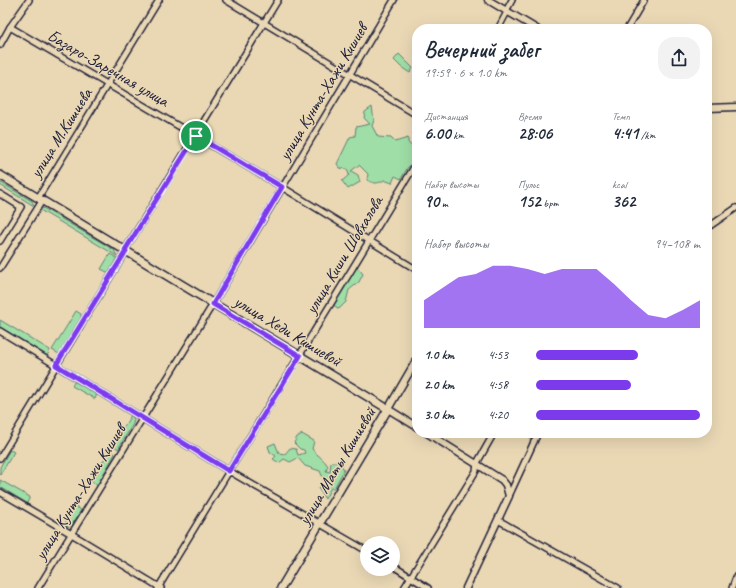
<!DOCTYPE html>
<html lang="ru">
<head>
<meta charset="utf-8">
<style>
  :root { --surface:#fff; --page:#f2f2f3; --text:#1f2937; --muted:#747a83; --accent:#7c3aed }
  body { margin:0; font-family:Caveat,sans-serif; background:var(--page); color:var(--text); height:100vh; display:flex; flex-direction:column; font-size:15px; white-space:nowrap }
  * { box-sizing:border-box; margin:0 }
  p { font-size:13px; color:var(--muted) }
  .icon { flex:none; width:22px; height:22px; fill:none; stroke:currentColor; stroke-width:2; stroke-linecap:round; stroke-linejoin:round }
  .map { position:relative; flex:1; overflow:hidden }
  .panel { position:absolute; left:412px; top:24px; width:300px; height:414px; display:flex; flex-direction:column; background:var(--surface); border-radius:16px; box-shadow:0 4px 16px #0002 }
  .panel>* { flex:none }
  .tools { position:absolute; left:360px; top:536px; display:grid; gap:8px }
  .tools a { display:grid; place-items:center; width:40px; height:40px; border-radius:50%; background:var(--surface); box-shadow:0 4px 16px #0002; font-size:20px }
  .pin { position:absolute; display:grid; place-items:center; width:34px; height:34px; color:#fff; margin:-17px; border:2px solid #fff; border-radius:50%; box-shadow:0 1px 4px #0007 }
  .round { display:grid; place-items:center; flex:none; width:42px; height:42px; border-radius:16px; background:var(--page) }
  .summary { display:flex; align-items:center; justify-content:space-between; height:68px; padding:0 12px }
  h1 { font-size:22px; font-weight:800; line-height:30px }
  .metrics { display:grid; grid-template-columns:repeat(3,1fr); gap:6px; height:68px; padding:4px 12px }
  .metrics div { display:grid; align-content:center }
  .metrics b { font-size:17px; font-weight:800 }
  .metrics small { font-size:11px; font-weight:400 }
  .metrics p { font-size:11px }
  .chart { height:112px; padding:8px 12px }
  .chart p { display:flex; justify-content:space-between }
  .chart svg { width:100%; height:72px; margin-top:4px; fill:var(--accent); opacity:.7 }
  ul { padding:0 12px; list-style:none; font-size:13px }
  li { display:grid; grid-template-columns:64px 48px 1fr; align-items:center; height:30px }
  li i { height:10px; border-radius:5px; background:var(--accent) }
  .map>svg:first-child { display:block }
  .green { fill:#9fdea7; stroke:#608071 }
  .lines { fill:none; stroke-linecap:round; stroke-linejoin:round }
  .minor-casing { stroke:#22223b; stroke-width:8 }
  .tertiary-casing { stroke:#22223b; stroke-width:9 }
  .secondary-casing { stroke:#22223b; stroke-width:10 }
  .minor { stroke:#ead8b5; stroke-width:5 }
  .tertiary { stroke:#ead8b5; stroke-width:6 }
  .secondary { stroke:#ead8b5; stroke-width:7 }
  .route-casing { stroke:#fff; stroke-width:8 }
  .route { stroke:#7c3aed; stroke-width:5 }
  .labels { text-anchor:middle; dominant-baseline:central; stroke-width:3; stroke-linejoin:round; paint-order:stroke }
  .street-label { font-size:17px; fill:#22223b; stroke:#ead8b5 }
</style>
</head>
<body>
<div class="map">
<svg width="736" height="588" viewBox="0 0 736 588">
  <rect width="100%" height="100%" fill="#ead8b5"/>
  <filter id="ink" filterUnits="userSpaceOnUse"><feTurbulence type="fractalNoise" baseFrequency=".025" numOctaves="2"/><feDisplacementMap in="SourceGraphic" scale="8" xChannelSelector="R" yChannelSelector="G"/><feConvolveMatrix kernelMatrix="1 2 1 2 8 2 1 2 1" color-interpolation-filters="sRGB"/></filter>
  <g filter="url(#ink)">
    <!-- green -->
    <g class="green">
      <polygon points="399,54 413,68 410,73 401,67 394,60"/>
      <path d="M372 107 374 120 372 126 378 137 391 138 395 142 408 138V142L410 145H417V159L415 163 408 167 401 179 395 176 392 183 384 180C378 184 374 184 367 180L368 174 359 165 351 171 358 175 360 182 348 189 342 181 349 175 347 169 340 168 337 164 350 137 355 136 356 127 370 124 364 118 365 112Z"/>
      <polygon points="0,182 32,201 34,206 0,185"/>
      <polygon points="42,208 45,209 114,250 117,256 40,210"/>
      <polygon points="110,254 117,258 110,271 107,272 101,269"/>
      <polygon points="354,267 359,269 363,274 359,282 349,290 346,302 339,309 332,304"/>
      <polygon points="76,311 81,314 81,318 59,354 52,350"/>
      <polygon points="0,320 50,350 47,356 0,327"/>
      <polygon points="74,382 76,382 97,394 95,399 72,386"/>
      <polygon points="131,415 134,419 133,424 118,449 113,445"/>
      <path d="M302 434 314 441 312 449C318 456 324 459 328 466L326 471 330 472 331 462H340L344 470 334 488H331L325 499 318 488 326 485 320 471 305 466 298 458 290 462 284 459 279 463 273 459 276 456 270 452 268 446 275 443 279 453 285 454 290 448 296 449 298 455 305 453 304 450 300 449 294 443 297 437Z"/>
      <polygon points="10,450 14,452 0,475 0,467"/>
      <polygon points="110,450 115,454 97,485 91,481"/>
      <polygon points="0,480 30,497 27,503 0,487"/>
      <polygon points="75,506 81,510 72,525 67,527 64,525"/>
    </g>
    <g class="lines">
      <!-- minor casing -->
      <g class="minor-casing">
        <g id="minor">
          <polyline points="226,0 417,115"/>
          <polyline points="506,11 512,0"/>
          <polyline points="10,27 282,187 417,270"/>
          <polyline points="498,29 507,12"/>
          <polyline points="627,29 644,0"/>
          <polyline points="0,45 10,27 29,0"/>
          <polyline points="0,194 21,207 0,241"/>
          <polyline points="38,198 159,0"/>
          <polyline points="707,228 736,208"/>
          <polyline points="125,250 278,0"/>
          <polyline points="0,268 42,201"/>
          <polyline points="0,331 229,471 367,551"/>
          <polyline points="0,458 126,251"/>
          <polyline points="0,492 80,539 161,588"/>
          <polyline points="509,496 538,433"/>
          <polyline points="498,520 618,588"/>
          <polyline points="393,566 428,588"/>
          <polyline points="38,588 213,304 394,0"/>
          <polyline points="158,588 417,162"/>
          <polyline points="404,588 476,471 477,463 494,433"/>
          <polyline points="732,588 736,577"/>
        </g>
      </g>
      <!-- tertiary casing -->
      <g class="tertiary-casing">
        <g id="tertiary">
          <polyline points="488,0 537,29"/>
          <polyline points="707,108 736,107"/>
          <polyline points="417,359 388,409 417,427"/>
          <polyline points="427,433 502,480 506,485 509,496 466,588"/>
        </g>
      </g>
      <!-- secondary casing -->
      <g class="secondary-casing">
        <polyline id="secondary" points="0,175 388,409 281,588"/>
      </g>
      <!-- minor -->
      <use href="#minor" class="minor"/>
      <!-- tertiary -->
      <use href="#tertiary" class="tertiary"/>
      <!-- secondary -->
      <use href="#secondary" class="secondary"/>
    </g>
  </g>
  <g class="lines" filter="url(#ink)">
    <!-- route casing -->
    <g class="route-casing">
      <polygon id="route" points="196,136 282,187 213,304 300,356 229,471 56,365 126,251 125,250"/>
    </g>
    <!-- route -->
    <use href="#route" class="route"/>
  </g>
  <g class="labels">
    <!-- street labels -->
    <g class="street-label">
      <text transform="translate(108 68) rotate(30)">Базаро-Заречная улица</text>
      <text transform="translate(323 92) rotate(-59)">улица Кунта-Хажи Кишиев</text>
      <text transform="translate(61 133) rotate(-58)">улица М.Кишиева</text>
      <text transform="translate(344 255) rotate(-59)">улица Киши Шовхалова</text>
      <text transform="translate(288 331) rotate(31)">улица Хеди Кишиевой</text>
      <text transform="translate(337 466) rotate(-59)">улица Маты Кишиевой</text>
      <text transform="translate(80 492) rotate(-58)">улица Кунта-Хажи Кишиев</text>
    </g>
  </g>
</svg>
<div class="tools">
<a><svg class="icon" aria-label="layers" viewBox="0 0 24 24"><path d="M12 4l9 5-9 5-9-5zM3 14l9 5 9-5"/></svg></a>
</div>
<div class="pin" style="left:196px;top:136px;background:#1e9e55"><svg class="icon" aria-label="arrive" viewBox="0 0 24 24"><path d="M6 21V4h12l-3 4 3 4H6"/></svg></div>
<section class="panel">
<div class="summary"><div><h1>Вечерний забег</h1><p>19:59 · 6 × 1.0 km</p></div><a class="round"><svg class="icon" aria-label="share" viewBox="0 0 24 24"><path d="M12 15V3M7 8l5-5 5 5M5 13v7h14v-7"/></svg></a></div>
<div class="metrics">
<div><p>Дистанция</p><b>6.00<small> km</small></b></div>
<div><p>Время</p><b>28:06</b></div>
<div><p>Темп</p><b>4:41<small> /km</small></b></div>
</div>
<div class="metrics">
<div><p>Набор высоты</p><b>90<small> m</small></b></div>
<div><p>Пульс</p><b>152<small> bpm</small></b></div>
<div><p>kcal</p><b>362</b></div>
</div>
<div class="chart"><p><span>Набор высоты</span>94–108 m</p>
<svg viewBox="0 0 160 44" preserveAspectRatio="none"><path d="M0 44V27L10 20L20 13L30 11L40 6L50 6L60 8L70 11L80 8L90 8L100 8L110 17L120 27L130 36L140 38L150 33L160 27V44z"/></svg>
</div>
<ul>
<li><b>1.0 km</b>4:53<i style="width:62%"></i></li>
<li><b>2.0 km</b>4:58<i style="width:58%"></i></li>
<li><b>3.0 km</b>4:20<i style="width:100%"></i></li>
</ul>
</section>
</div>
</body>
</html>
